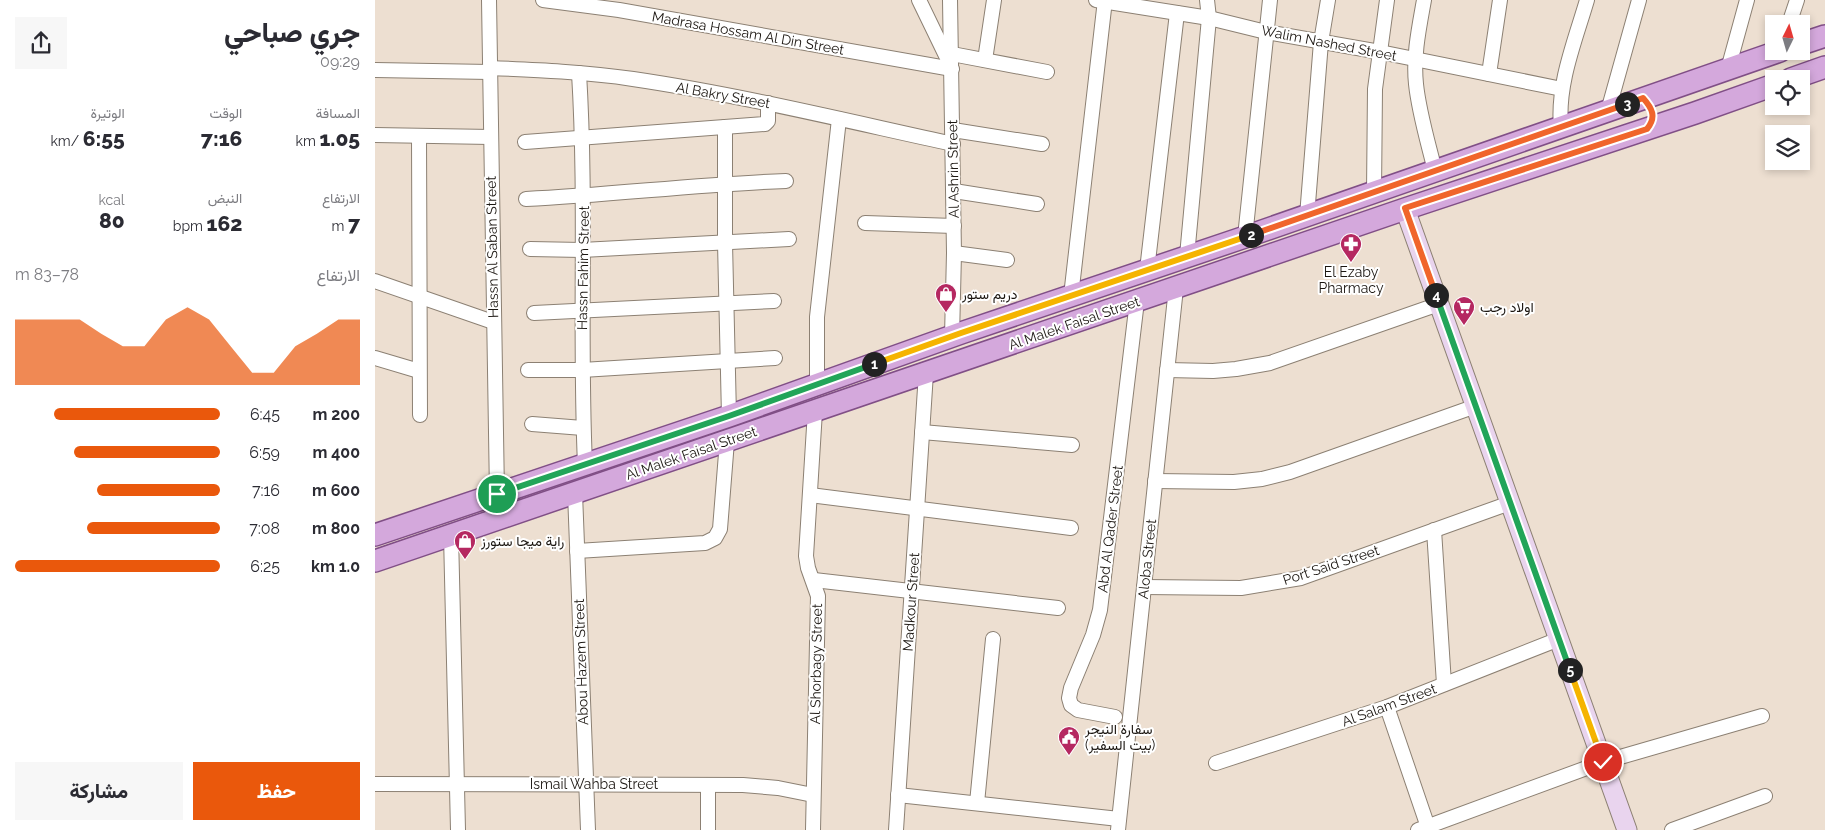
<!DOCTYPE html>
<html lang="ar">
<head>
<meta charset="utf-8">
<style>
  :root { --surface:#fff; --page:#f7f7f7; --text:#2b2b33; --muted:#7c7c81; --accent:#ea580c }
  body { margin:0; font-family:Raleway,Vazirmatn,sans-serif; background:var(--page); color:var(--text); direction:rtl; height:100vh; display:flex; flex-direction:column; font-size:19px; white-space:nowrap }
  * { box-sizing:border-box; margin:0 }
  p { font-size:16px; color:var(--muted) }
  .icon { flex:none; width:28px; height:28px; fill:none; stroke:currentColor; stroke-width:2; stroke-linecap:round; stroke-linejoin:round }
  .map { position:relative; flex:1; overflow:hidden; direction:ltr }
  .panel { display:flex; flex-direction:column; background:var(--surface); width:375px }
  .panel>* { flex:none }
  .needle { width:32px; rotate:5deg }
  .buttons { position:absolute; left:1390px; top:15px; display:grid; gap:10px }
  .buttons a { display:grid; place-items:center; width:45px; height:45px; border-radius:0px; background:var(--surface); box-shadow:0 2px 8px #0003; font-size:25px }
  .pin { position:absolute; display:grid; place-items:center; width:42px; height:42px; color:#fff; margin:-21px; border:2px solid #fff; border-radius:50%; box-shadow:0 1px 5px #0007 }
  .km { position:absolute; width:25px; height:25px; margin:-12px; border-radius:50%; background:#222; color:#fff; font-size:14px; line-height:25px; text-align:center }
  .round { display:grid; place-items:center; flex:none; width:52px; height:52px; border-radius:0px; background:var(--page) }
  .summary { display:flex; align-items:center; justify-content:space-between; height:85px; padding:0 15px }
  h1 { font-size:28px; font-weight:800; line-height:38px }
  .figures { display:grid; grid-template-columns:repeat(3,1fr); gap:8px; height:85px; padding:5px 15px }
  .figures div { display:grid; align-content:center }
  .figures b { font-size:21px; font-weight:800 }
  .figures small { font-size:14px; font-weight:400 }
  .figures p { font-size:14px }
  .chart { height:140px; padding:10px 15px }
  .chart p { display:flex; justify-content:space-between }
  .chart svg { width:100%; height:90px; margin-top:5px; fill:var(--accent); opacity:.7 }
  .action { display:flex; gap:10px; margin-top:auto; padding:10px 15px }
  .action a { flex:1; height:58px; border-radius:0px; background:var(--accent); color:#fff; font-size:20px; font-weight:800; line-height:58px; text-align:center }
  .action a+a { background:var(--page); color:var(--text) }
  ul { padding:0 15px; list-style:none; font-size:16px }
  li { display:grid; grid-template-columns:80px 60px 1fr; align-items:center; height:38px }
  li i { height:12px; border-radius:6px; background:var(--accent) }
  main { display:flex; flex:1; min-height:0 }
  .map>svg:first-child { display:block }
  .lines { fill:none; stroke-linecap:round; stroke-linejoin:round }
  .street-casing { stroke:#8c8073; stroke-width:16 }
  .secondary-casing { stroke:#8c8073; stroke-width:21 }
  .primary-casing { stroke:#804f86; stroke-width:24 }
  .street { stroke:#fff; stroke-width:14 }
  .secondary { stroke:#e9d4ee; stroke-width:19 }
  .primary { stroke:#d4a8dc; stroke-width:21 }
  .split-1-casing { stroke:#fff; stroke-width:10 }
  .split-2-casing { stroke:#fff; stroke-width:10 }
  .split-3-casing { stroke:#fff; stroke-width:10 }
  .split-4-casing { stroke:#fff; stroke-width:10 }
  .split-5-casing { stroke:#fff; stroke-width:10 }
  .split-6-casing { stroke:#fff; stroke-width:10 }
  .split-1 { stroke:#22a559; stroke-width:6 }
  .split-2 { stroke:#f5b400; stroke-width:6 }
  .split-3 { stroke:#f0652b; stroke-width:6 }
  .split-4 { stroke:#f0652b; stroke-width:6 }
  .split-5 { stroke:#22a559; stroke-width:6 }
  .split-6 { stroke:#f5b400; stroke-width:6 }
  .labels { text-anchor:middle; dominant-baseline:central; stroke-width:4; stroke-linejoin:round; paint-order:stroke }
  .street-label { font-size:14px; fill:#1b1611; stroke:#fff }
  .poi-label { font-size:14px; fill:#1b1611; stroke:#fff; text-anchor:start }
</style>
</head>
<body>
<main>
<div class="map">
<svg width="1450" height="830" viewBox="0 0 1450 830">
  <rect width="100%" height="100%" fill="#eddfd1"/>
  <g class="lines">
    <!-- street casing -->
    <g class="street-casing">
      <g id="street">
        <polyline points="114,0 122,494"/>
        <polyline points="168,0 244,10 577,69"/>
        <polyline points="544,0 575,64"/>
        <polyline points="575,0 579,253 577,337"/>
        <polyline points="721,0 834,18 891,32 1005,52 1187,89"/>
        <path d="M1049 0C1044 28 1038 56 1041 84 1044 113 1053 142 1060 171"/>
        <polyline points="1414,24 1422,0"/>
        <polyline points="577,54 672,72"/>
        <polyline points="610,60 619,0"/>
        <path d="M115 68C163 70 211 72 258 79 366 95 472 121 578 144"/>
        <polyline points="1353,69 1372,0"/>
        <polyline points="0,70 115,72"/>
        <path d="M204 73C212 203 204 334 210 464"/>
        <polyline points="1114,74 1125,0"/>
        <polyline points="1233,111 1264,0"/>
        <polyline points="350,127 350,243 354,416"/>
        <path d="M1186 127C1182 84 1200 41 1212 0"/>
        <polyline points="578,130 667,144"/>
        <polyline points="0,135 116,137"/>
        <polyline points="44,136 45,415"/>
        <polyline points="150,142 390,124 393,121 393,103"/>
        <polyline points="579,191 662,204"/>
        <polyline points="999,192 1000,89 1012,0"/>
        <path d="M151 199C238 195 324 184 411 181"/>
        <polyline points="932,216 946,42 953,0"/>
        <polyline points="490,223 579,226"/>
        <polyline points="870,237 895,0"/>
        <polyline points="155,249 207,250 414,239"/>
        <polyline points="579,253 632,260"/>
        <polyline points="812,256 834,18 832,0"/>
        <polyline points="772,270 802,13"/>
        <polyline points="0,281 118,322"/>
        <polyline points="696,296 730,0"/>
        <polyline points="159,313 399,301"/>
        <polyline points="0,358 44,371"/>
        <polyline points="153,370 207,370 400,358"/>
        <polyline points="792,370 838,371 861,369 895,363 1064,304"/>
        <polyline points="442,384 442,317 464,119"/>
        <polyline points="157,424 208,428"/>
        <polyline points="547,432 697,445"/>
        <polyline points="780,481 859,482 887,479 915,472 1101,406"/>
        <polyline points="200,493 213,830"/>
        <polyline points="435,495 696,528"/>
        <polyline points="1059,530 1069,684"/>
        <polyline points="76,535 83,830"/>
        <polyline points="202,551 330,543 340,538 345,529 352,441"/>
        <polyline points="439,580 683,608"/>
        <polyline points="769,587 866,588 926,578 1135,503"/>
        <polyline points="1012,707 1054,830"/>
        <polyline points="740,717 703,710 696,705 694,698 696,688 718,635 725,610 762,301"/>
        <polyline points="841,763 1012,707 1184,639"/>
        <polyline points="0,784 368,785 403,788 438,795"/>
        <polyline points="333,785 333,830"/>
        <polyline points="523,795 744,819"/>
        <polyline points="602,803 618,639"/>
        <polyline points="438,830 443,596 433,568 431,556 440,411"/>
        <polyline points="521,830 551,373"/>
        <polyline points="743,830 801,288"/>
        <polyline points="1043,830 1228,762 1387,716"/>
        <polyline points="1297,830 1390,796"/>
      </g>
    </g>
    <!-- secondary casing -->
    <g class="secondary-casing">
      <polyline id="secondary" points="1030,209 1252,830"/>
    </g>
    <!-- primary casing -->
    <g class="primary-casing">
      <g id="primary">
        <polyline points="1426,44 1450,36"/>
        <polyline points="1416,79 1450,67"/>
        <polyline points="0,535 354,416 586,333 870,237 1405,51"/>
        <polyline points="0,561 1030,209 1320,113 1399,85"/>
      </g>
    </g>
    <!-- street -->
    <use href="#street" class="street"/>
    <!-- secondary -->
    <use href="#secondary" class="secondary"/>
    <!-- primary -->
    <use href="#primary" class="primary"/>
  </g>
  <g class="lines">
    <!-- split-1 casing -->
    <g class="split-1-casing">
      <polyline id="split-1" points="122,494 354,416 499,364"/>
    </g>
    <!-- split-2 casing -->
    <g class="split-2-casing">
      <polyline id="split-2" points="499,364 586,333 876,235"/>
    </g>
    <!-- split-3 casing -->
    <g class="split-3-casing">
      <polyline id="split-3" points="876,235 1252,104"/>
    </g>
    <!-- split-4 casing -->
    <g class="split-4-casing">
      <path id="split-4" d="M1061 295 1030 208 1272 129C1282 117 1277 108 1268 98L1252 104"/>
    </g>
    <!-- split-5 casing -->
    <g class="split-5-casing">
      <polyline id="split-5" points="1061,295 1195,670"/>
    </g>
    <!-- split-6 casing -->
    <g class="split-6-casing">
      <polyline id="split-6" points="1195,670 1228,762"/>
    </g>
    <!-- split-1 -->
    <use href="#split-1" class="split-1"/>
    <!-- split-2 -->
    <use href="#split-2" class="split-2"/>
    <!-- split-3 -->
    <use href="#split-3" class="split-3"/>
    <!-- split-4 -->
    <use href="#split-4" class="split-4"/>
    <!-- split-5 -->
    <use href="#split-5" class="split-5"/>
    <!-- split-6 -->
    <use href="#split-6" class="split-6"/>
  </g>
  <!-- icons -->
  <defs>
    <g id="pharmacy-pin" transform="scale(1.125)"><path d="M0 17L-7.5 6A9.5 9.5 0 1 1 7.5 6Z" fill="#b52861" stroke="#fff"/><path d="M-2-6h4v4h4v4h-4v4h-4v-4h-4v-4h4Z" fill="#fff"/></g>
    <g id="shop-pin" transform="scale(1.125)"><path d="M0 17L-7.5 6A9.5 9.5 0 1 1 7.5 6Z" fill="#b52861" stroke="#fff"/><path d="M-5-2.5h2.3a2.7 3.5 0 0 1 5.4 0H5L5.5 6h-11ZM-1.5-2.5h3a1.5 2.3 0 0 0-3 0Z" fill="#fff"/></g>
    <g id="supermarket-pin" transform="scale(1.125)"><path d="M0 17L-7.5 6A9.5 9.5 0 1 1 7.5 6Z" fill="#b52861" stroke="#fff"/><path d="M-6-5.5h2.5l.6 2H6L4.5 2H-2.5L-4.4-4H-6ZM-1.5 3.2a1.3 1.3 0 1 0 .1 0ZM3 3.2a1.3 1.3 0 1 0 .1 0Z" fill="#fff"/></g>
    <g id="civic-pin" transform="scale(1.125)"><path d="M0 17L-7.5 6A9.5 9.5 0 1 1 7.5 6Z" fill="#b52861" stroke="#fff"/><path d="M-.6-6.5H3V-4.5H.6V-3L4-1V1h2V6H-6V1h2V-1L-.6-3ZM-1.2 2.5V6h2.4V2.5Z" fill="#fff"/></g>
  </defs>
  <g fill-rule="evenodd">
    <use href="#pharmacy-pin" x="976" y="244"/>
    <use href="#shop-pin" x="571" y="294"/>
    <use href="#supermarket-pin" x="1089" y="307"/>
    <use href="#shop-pin" x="90" y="541"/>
    <use href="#civic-pin" x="694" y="737"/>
  </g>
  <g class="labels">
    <!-- street labels -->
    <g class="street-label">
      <text transform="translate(373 33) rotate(10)">Madrasa Hossam Al Din Street</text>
      <text transform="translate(954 43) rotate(11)">Walim Nashed Street</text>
      <text transform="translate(348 95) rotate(10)">Al Bakry Street</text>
      <text transform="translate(578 169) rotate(-91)">Al Ashrin Street</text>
      <text transform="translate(117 247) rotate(-91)">Hassn Al Saban Street</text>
      <text transform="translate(208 268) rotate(-89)">Hassn Fahim Street</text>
      <text transform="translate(699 323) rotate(-19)">Al Malek Faisal Street</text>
      <text transform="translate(316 453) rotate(-19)">Al Malek Faisal Street</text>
      <text transform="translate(735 529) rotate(-83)">Abd Al Qader Street</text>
      <text transform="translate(772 559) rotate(-84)">Aloba Street</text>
      <text transform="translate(956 565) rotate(-18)">Port Said Street</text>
      <text transform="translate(536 602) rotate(-86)">Madkour Street</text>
      <text transform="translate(206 662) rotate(-92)">Abou Hazem Street</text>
      <text transform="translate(441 664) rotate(-89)">Al Shorbagy Street</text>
      <text transform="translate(1014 705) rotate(-20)">Al Salam Street</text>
      <text x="219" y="784">Ismail Wahba Street</text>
    </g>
    <!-- poi labels -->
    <g class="poi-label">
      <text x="976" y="272" text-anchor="middle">El Ezaby<tspan x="976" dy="16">Pharmacy</tspan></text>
      <text x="587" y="294">دريم ستور</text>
      <text x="1105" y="307">اولاد رجب</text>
      <text x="106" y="541">راية ميجا ستورز</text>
      <text x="710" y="729">سفارة النيجر<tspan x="710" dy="16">(بيت السفير)</tspan></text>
    </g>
  </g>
</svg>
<div class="buttons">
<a><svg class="needle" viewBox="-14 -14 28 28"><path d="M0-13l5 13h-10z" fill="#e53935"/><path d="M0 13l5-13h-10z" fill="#7c7c81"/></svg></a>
<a><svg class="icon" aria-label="locate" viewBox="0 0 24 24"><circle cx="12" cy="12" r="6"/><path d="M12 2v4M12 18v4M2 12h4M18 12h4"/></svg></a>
<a><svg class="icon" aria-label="layers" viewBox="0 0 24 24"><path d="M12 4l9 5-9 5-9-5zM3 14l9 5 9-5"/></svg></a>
</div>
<div class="pin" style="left:122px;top:494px;background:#1e9e55"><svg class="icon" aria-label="arrive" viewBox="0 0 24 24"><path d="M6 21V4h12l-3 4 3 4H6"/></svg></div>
<div class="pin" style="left:1228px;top:762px;background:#d93025"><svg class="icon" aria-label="check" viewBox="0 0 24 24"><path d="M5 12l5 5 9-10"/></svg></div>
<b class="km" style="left:499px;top:364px">1</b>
<b class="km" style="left:876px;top:235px">2</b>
<b class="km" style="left:1252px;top:104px">3</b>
<b class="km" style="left:1061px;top:295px">4</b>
<b class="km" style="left:1195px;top:670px">5</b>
</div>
<section class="panel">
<div class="summary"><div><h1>جري صباحي</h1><p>09:29</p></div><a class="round"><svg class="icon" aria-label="share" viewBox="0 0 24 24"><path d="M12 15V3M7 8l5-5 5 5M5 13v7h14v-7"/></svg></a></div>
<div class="figures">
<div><p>المسافة</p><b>1.05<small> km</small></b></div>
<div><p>الوقت</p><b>7:16</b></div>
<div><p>الوتيرة</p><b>6:55<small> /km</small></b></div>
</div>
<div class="figures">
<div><p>الارتفاع</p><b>7<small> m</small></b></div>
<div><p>النبض</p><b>162<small> bpm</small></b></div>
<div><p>kcal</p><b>80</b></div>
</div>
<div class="chart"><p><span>الارتفاع</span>78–83 m</p>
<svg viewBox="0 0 160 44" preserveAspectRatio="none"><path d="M0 44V12L10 12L20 12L30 12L40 19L50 25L60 25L70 12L80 6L90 12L100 25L110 38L120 38L130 25L140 19L150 12L160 12V44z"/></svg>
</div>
<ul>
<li><b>200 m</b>6:45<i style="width:81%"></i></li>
<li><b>400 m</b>6:59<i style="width:71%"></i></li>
<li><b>600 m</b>7:16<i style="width:60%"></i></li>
<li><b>800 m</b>7:08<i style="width:65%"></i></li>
<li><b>1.0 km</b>6:25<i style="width:100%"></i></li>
</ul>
<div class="action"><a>حفظ</a><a>مشاركة</a></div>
</section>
</main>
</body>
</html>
